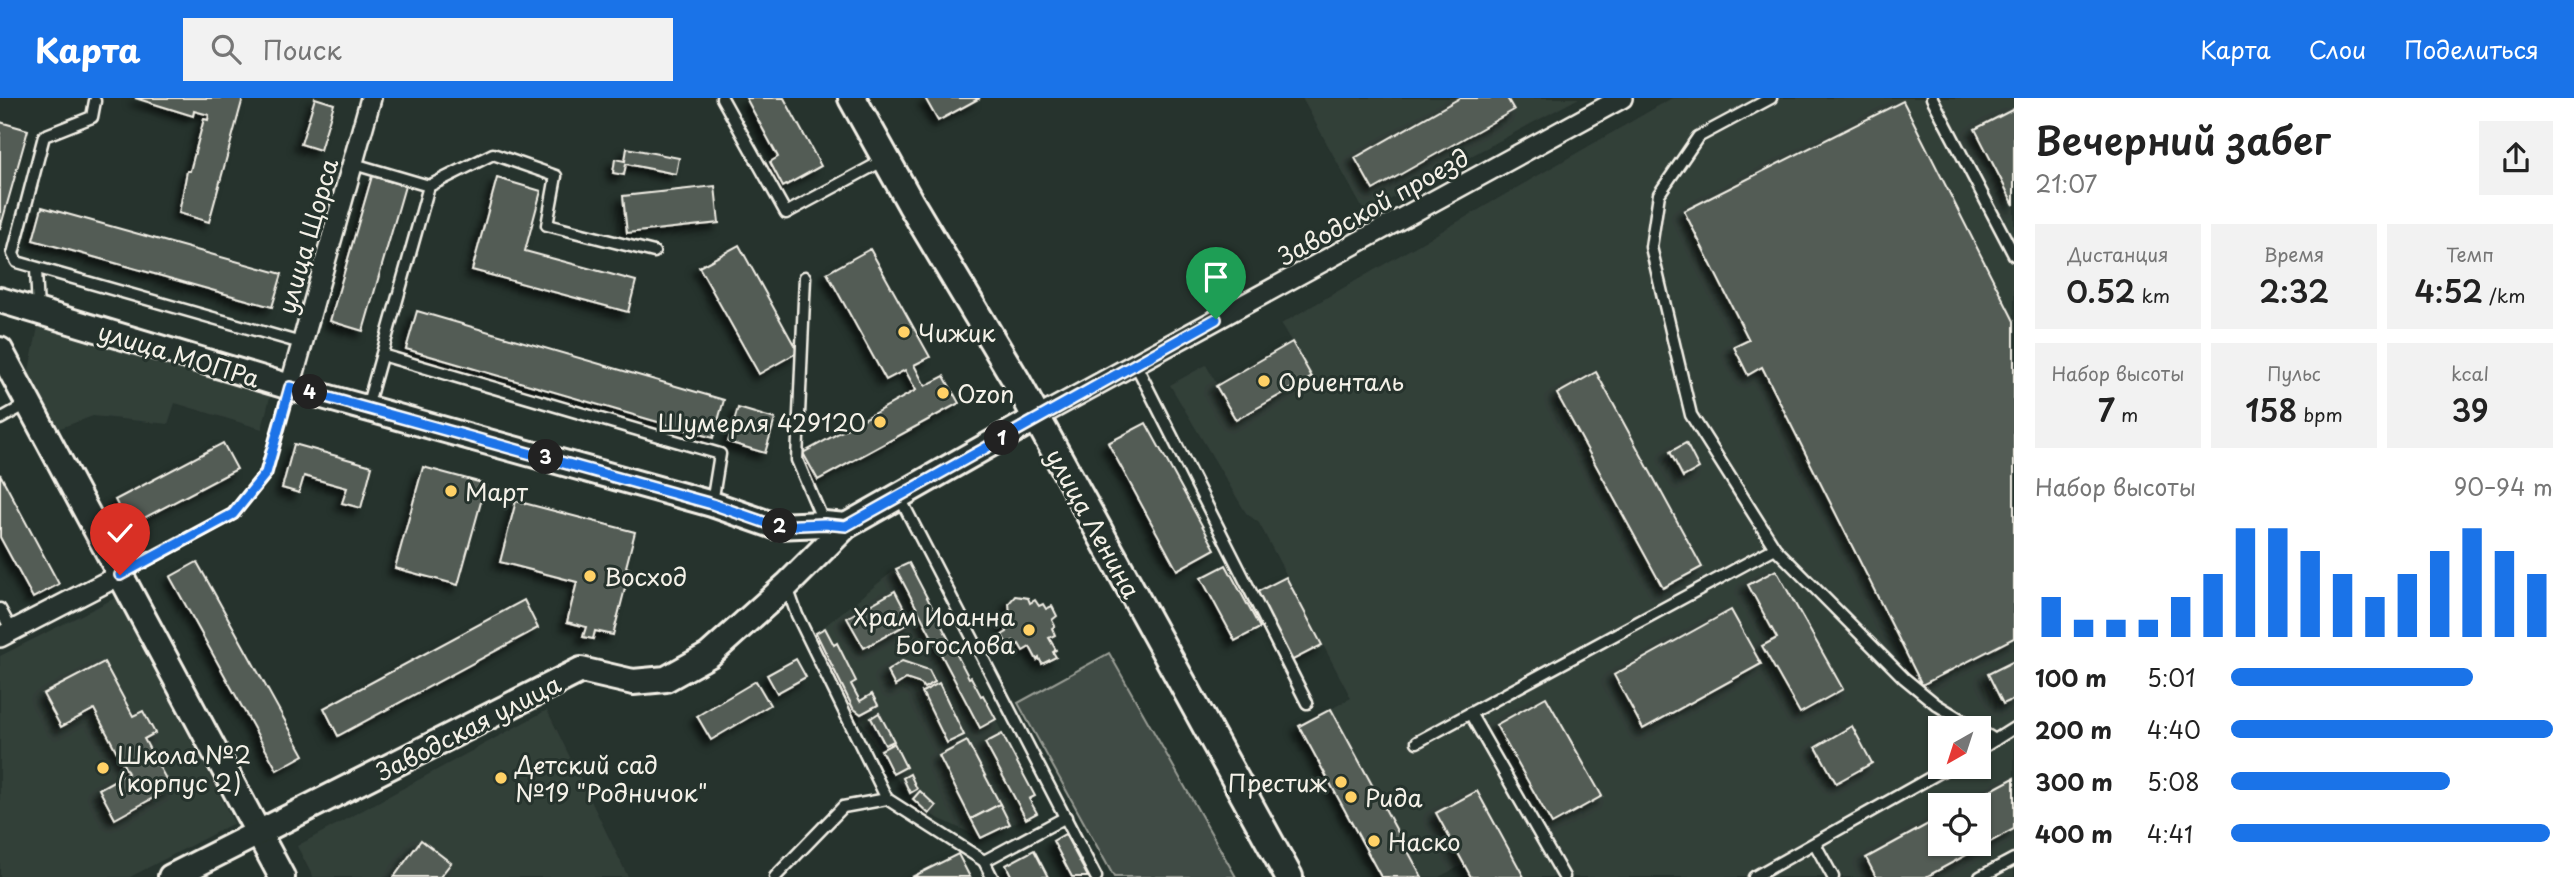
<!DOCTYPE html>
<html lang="ru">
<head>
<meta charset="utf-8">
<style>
  :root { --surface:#fff; --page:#f2f2f2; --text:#222; --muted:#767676; --accent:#1a73e8 }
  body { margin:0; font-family:"Playpen Sans",sans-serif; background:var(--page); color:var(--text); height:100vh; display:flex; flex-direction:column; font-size:26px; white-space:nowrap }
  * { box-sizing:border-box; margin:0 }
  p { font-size:23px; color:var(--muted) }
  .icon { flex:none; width:38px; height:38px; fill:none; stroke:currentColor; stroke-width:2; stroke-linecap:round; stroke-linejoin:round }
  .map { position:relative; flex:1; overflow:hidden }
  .drawer { display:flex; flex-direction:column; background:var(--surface); width:560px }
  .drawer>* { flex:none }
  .needle { width:46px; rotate:219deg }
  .buttons { position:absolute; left:1928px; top:618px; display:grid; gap:14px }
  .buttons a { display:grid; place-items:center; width:63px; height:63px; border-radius:0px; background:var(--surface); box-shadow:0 2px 5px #0004; font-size:35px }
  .pin { position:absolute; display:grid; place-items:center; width:60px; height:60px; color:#fff; margin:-72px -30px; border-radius:50% 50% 50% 0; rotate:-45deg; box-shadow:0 0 7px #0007 }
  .pin .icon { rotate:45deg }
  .km { position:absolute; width:35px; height:35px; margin:-18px; border-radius:50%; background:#222; color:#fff; font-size:19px; line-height:35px; text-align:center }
  .round { display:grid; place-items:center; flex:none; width:74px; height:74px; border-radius:0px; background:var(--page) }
  .head { display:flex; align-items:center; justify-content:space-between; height:119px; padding:0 21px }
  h1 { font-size:38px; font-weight:600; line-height:52px }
  .figures { display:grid; grid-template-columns:repeat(3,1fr); gap:10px; height:119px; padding:7px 21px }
  .figures div { display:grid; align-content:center; border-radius:0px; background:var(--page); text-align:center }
  .figures b { font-size:30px; font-weight:600 }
  .figures small { font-size:19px; font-weight:400 }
  .figures p { font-size:19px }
  .chart { height:196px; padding:14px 21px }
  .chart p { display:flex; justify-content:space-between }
  .chart svg { width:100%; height:126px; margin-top:7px; stroke:var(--accent); stroke-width:6 }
  ul { padding:0 21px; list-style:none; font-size:23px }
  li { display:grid; grid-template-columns:112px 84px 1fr; align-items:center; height:52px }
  li i { height:18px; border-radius:9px; background:var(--accent) }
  header { display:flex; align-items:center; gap:42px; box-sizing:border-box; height:98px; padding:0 35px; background:var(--accent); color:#fff }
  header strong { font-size:33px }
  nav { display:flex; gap:38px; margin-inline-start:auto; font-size:24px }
  .search { width:490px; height:63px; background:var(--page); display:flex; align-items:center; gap:18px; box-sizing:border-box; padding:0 24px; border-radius:0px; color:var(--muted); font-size:26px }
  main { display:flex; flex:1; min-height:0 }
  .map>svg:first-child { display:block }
  .built { fill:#333f39; fill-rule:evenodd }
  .green { fill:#414b45; stroke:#9a9e96; stroke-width:2 }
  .building { fill:#525c55; stroke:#f4f1e8; stroke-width:2; filter:url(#shadow) }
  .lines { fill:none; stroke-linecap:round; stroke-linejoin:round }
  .service-casing { stroke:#f4f1e8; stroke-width:15 }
  .minor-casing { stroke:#f4f1e8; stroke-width:24 }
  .tertiary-casing { stroke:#f4f1e8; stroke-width:30 }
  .secondary-casing { stroke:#f4f1e8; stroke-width:32 }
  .service { stroke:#26332d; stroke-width:10 }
  .minor { stroke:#26332d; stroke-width:19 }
  .tertiary { stroke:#26332d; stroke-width:24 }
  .secondary { stroke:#26332d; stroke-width:26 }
  .route-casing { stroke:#fff; stroke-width:14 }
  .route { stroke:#1a73e8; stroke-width:9 }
  .poi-dot { fill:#ffd166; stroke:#26332d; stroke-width:2.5 }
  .labels { text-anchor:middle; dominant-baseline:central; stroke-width:6; stroke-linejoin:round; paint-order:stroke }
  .street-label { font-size:24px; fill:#f4f1e8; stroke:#26332d }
  .poi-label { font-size:24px; fill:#f4f1e8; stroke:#26332d; text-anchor:start }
</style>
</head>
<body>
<header>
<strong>Карта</strong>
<div class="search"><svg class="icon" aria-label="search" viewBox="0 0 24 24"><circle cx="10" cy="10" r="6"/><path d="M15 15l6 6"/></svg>Поиск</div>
<nav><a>Карта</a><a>Слои</a><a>Поделиться</a></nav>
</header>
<main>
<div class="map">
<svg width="2014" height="779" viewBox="0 0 2014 779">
  <defs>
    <filter id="shadow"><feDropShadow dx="-6" dy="6" stdDeviation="3.5" flood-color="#0009"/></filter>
  </defs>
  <rect width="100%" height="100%" fill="#26332d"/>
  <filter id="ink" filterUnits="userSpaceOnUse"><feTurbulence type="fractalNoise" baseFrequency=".0143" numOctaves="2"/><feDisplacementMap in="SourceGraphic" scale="14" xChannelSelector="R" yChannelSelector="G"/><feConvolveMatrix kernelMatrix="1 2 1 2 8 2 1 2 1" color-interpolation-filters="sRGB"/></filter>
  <g filter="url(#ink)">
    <!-- built -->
    <g class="built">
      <polygon points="1302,0 1579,0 1365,115"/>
      <path d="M1672 0H2014V779H1471L1464 766 1439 779H1422L1331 611 1351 600 1259 425 1246 415 1170 287 1206 267 1237 322 1312 279 1281 226ZM1941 630H1979V668H1941ZM1941 707H1979V746H1941Z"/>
      <polygon points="39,224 271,295 262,331 175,305 168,326 93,318 52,333 27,282"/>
      <polygon points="909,465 969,579 971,579 981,598 983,597 1035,698 1030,701 1037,715 981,740 929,716 913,701 893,676 853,610 816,535 896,471"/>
      <polygon points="117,499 234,725 130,779 0,779 0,558"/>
      <polygon points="547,612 628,779 313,779 297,748"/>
    </g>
    <!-- green -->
    <polygon class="green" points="1109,555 1236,779 1114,779 1018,605"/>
    <!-- building -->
    <g class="building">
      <polygon points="135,0 243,0 209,124 179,115 187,73 190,73 204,21 208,22 209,17 194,13 193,18"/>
      <polygon points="315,0 334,6 320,52 301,46"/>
      <polygon points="746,0 784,0 821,68 783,89 770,64 778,59"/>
      <polygon points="925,0 980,0 938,23"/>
      <polygon points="1460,0 1507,0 1514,12 1373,92 1355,60"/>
      <polygon points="1903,3 2014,223 2014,540 1922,587 1762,269 1748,277 1734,249 1749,242 1684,113"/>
      <polygon points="2014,11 2014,107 1975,31"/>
      <polygon points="0,24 28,32 0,131"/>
      <polygon points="627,50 679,60 676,76 626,66 624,77 613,75 615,61 625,63"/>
      <polygon points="372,78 405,88 363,233 330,223"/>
      <polygon points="497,80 541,93 525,153 636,183 628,214 472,172"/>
      <polygon points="715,88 719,125 627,135 623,98"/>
      <polygon points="42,109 282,176 272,209 33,142"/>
      <polygon points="739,147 798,254 759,276 699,169"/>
      <polygon points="870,151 930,259 914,267 925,288 944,278 959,305 818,382 803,355 916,292 905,272 886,282 827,175"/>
      <polygon points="417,213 724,302 713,340 406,251"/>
      <polygon points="1292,244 1312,279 1236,322 1216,288"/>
      <polygon points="1596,274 1702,469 1663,490 1557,296"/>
      <polygon points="738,310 775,321 765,355 728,344"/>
      <polygon points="1146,325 1215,451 1177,472 1108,345"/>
      <polygon points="223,345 237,371 129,428 115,402"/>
      <polygon points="1686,345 1699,370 1683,379 1670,354"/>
      <polygon points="294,346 372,368 361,410 342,405 347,390 304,378 299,395 282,390"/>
      <polygon points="423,369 486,386 458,487 395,470"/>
      <polygon points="0,376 59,486 33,500 0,439"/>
      <polygon points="516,403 635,434 626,469 630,471 613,537 595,533 593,541 583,539 586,529 567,524 577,484 500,464"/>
      <polygon points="197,464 304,657 277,672 170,479"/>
      <polygon points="909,465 969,580 971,579 981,598 983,597 996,621 980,630 896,471"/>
      <polygon points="1226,467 1260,530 1235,543 1201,480"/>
      <polygon points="1776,472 1843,591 1800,615 1762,548 1777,540 1748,487"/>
      <polygon points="1286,479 1322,547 1291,563 1255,495"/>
      <polygon points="895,493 911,524 864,550 847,520"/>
      <polygon points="1015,498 1028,500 1030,505 1035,502 1039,508 1043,506 1046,511 1052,508 1057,518 1052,522 1055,528 1052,530 1055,537 1049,540 1056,552 1053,554 1056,559 1042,566 1039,560 1037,562 1030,549 1023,553 1019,546 1015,548 1013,543 1007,546 1002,537 1007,534 1003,519 1010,516 1009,505"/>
      <polygon points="524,502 538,530 338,638 324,610"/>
      <polygon points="1731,512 1761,566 1643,631 1614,577"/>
      <polygon points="825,530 834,547 837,545 856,583 851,586 860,603 872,596 878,607 861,616 853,610 816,535"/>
      <polygon points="796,561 806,579 777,595 767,577"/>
      <polygon points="902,563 929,572 935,584 924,590 921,586 906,581 895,588 887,573"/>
      <polygon points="2014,563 2014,601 2003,606 1988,576"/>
      <polygon points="104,564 133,618 143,613 155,635 144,641 171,690 115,721 99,691 128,675 94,611 61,629 43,596"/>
      <polygon points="756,583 770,607 711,642 697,618"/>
      <polygon points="939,585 964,637 947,645 922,594"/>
      <polygon points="1546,599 1602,698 1552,726 1496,627"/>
      <polygon points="1331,611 1422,779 1381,779 1299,628"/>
      <polygon points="879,615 894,643 885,647 871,620"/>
      <polygon points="1852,628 1872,665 1836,685 1816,649"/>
      <polygon points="1002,636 1035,698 1029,701 1037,715 1026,721 985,645"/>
      <polygon points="967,643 1000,706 971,721 939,658"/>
      <polygon points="894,645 906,669 893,676 881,652"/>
      <polygon points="910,676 917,691 910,695 903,680"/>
      <polygon points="2014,680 2014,731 1926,779 1876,779 1866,760 1941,719 1941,746 1979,746 1979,707 1964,707"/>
      <polygon points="920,693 936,708 929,716 913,701"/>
      <polygon points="1477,693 1524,779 1471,779 1464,766 1436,715"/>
      <polygon points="1000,706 1010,726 981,740 971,721"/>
      <polygon points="1065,736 1088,779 1072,779 1053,743"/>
      <polygon points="421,742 451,765 440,779 394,779"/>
      <polygon points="1034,752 1048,779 1012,779 1006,767"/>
      <polygon points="958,756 970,779 912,779"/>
    </g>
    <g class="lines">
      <!-- service casing -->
      <g class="service-casing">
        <g id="service">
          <polyline points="722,0 786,115 886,61"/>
          <polyline points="1771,0 1698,39 1659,96 1651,149 1691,317 1775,450 1904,580 1937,607 1975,630"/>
          <polyline points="1932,0 2014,157"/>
          <polyline points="95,3 92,19 44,38 13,156 17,164 301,245"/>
          <polyline points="354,66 429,88 367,309"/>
          <polyline points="429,88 493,56 556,78 547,127 654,154"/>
          <polyline points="36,171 38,213"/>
          <polyline points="805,179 797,362 824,425"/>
          <polyline points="382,257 720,356 712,405"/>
          <polyline points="1135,265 1307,605"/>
          <polyline points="0,321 27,306"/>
          <polyline points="899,398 1096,779"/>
          <polyline points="121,476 233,416 266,375 290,290"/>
          <polyline points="787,489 797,517 887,701 984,763"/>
          <polyline points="0,511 12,533"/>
          <polyline points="1470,615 1564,779"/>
          <polyline points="1979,632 1995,642"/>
          <polyline points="1417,644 1775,450"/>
          <polyline points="1979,652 2014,630"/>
          <polyline points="1815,746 1833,779"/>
          <polyline points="775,779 843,709 887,701"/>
          <polyline points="992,779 984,763 1066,719"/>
          <polyline points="1754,779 1951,668"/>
          <polyline points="1980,779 2014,761"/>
        </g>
      </g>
      <!-- minor casing -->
      <g class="minor-casing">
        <g id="minor">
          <polyline points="290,289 371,0"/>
          <polyline points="1036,320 1622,0"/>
          <polyline points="0,539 120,477"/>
        </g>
      </g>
      <!-- tertiary casing -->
      <g class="tertiary-casing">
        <g id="tertiary">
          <polyline points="0,202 290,289 712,406 775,428 824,426 846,428"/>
          <polyline points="0,252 282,779"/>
          <polyline points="171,779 581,572 633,584 666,581 709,557 787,487 846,428 1036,320"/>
        </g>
      </g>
      <!-- secondary casing -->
      <g class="secondary-casing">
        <polyline id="secondary" points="852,0 911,106 1016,282 1289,779"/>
      </g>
      <!-- service -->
      <use href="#service" class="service"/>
      <!-- minor -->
      <use href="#minor" class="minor"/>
      <!-- tertiary -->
      <use href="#tertiary" class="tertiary"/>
      <!-- secondary -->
      <use href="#secondary" class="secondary"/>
    </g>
  </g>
  <g class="lines" filter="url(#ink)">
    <!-- route casing -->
    <g class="route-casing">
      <polyline id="route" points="120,477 233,416 266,375 290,289 712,406 775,428 824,426 846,428 1216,221"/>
    </g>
    <!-- route -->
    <use href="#route" class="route"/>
  </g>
  <!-- markers -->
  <g class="poi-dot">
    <circle cx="904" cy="234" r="7"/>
    <circle cx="1264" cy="283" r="7"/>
    <circle cx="943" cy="295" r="7"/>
    <circle cx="880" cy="324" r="7"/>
    <circle cx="451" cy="393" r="7"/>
    <circle cx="590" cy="478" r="7"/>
    <circle cx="1029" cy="532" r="7"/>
    <circle cx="103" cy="670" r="7"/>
    <circle cx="501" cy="680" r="7"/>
    <circle cx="1341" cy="684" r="7"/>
    <circle cx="1351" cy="699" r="7"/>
    <circle cx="1374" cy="743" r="7"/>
  </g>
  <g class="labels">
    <!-- street labels -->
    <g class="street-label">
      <text transform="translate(1373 108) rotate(-29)">Заводской проезд</text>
      <text transform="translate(307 138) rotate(-74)">улица Щорса</text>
      <text transform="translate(179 256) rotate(17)">улица МОПРа</text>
      <text transform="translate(1094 425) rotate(61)">улица Ленина</text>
      <text transform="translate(468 629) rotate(-27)">Заводская улица</text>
    </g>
    <!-- poi labels -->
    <g class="poi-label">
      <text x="918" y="234">Чижик</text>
      <text x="1278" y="283">Ориенталь</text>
      <text x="957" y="295">Ozon</text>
      <text x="866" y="324" text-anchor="end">Шумерля 429120</text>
      <text x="465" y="393">Март</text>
      <text x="604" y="478">Восход</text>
      <text x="1015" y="518" text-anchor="end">Храм Иоанна<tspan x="1015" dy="28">Богослова</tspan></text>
      <text x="117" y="656">Школа №2<tspan x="117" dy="28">(корпус 2)</tspan></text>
      <text x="515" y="666">Детский сад<tspan x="515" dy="28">№19 "Родничок"</tspan></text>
      <text x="1327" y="684" text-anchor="end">Престиж</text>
      <text x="1365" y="699">Рида</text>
      <text x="1388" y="743">Наско</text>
    </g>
  </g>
</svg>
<div class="buttons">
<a><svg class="needle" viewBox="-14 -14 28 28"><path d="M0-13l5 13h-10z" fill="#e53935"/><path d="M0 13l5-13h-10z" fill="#767676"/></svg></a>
<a><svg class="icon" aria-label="locate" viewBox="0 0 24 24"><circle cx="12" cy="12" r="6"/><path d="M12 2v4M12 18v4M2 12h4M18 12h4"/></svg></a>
</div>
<div class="pin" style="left:1216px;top:221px;background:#1e9e55"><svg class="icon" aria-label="arrive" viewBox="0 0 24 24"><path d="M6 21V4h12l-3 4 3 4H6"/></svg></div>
<div class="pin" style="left:120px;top:477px;background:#d93025"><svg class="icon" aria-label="check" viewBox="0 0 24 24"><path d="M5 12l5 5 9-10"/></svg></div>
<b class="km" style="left:1002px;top:340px">1</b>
<b class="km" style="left:780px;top:428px">2</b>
<b class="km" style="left:546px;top:359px">3</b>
<b class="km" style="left:310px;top:294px">4</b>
</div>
<section class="drawer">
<div class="head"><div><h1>Вечерний забег</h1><p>21:07</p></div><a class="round"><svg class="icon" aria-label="share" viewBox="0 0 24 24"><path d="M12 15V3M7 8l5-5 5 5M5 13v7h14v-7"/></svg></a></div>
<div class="figures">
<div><p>Дистанция</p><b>0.52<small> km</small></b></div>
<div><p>Время</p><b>2:32</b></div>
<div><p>Темп</p><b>4:52<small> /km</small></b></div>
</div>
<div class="figures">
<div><p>Набор высоты</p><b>7<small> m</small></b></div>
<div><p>Пульс</p><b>158<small> bpm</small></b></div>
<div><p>kcal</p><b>39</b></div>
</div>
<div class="chart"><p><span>Набор высоты</span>90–94 m</p>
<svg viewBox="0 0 160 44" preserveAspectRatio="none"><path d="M5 44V30M15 44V38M25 44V38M35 44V38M45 44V30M55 44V22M65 44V6M75 44V6M85 44V14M95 44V22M105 44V30M115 44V22M125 44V14M135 44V6M145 44V14M155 44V22"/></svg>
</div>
<ul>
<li><b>100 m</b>5:01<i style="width:75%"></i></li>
<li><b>200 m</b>4:40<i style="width:100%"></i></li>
<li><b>300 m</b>5:08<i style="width:68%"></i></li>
<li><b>400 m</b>4:41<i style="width:99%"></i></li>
</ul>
</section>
</main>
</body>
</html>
